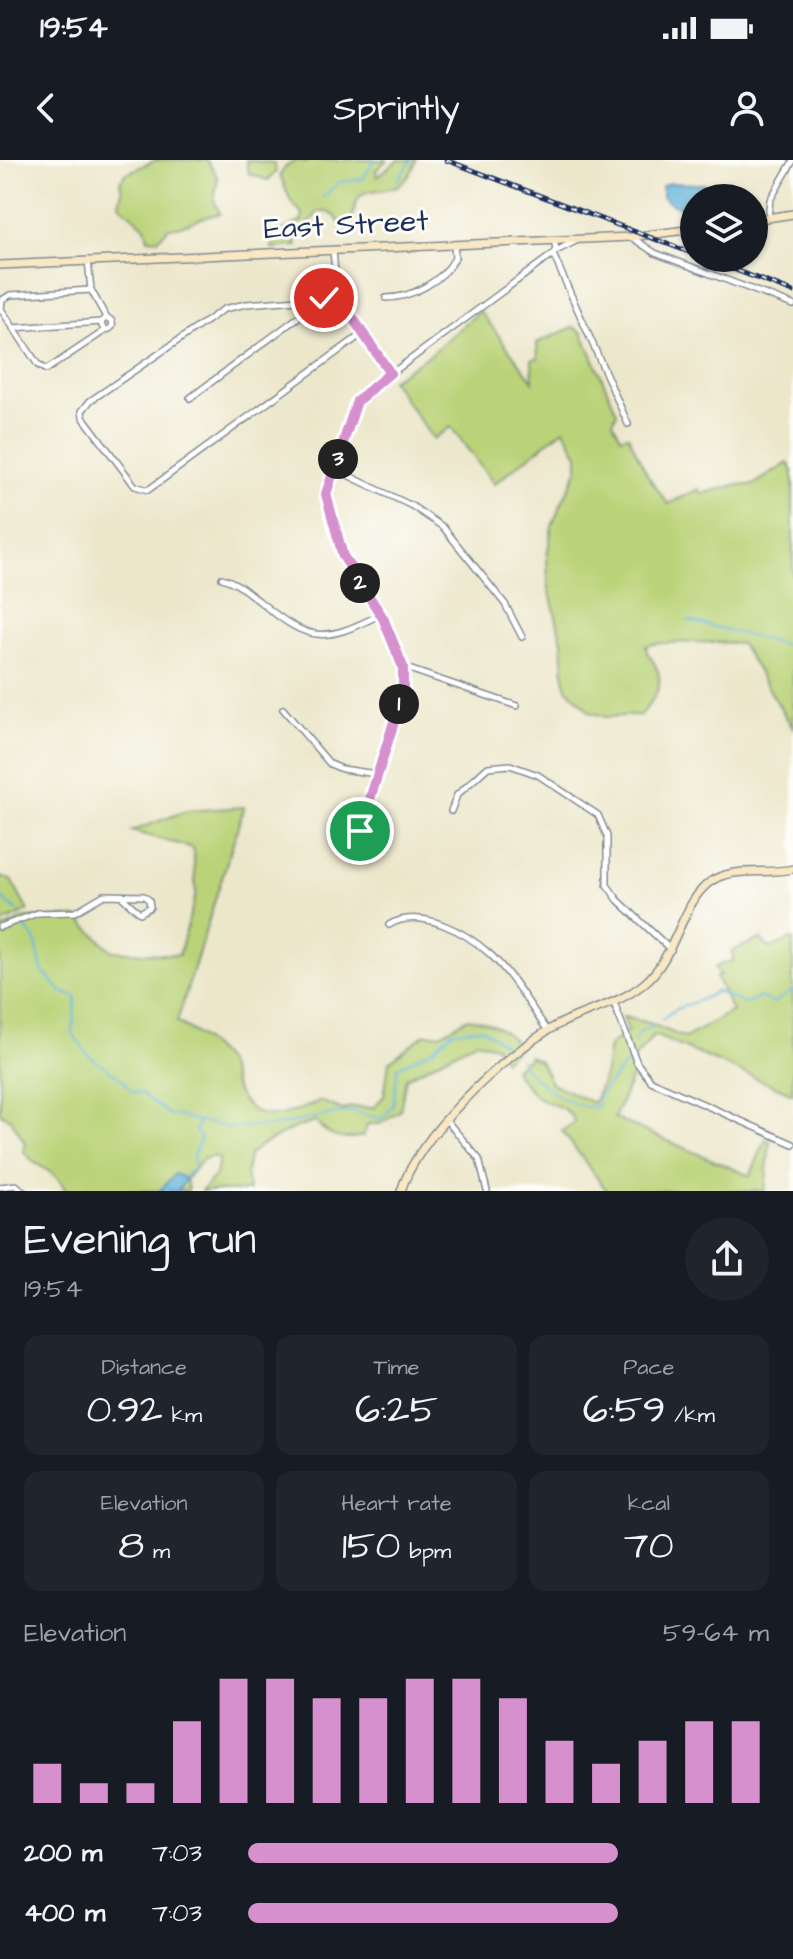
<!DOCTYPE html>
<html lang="en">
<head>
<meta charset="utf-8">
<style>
  :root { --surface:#171b24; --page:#20242c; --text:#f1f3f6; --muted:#9ea1a6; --accent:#d690ce }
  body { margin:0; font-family:"Architects Daughter",sans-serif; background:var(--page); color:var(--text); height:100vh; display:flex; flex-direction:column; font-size:30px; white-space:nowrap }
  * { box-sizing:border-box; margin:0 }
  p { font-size:26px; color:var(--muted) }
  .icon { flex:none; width:44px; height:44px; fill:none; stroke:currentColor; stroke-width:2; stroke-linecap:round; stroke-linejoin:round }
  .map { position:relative; height:1031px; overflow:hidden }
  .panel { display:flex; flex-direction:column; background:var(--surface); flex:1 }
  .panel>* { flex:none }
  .fabs { position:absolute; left:680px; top:24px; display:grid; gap:16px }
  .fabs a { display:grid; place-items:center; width:88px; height:88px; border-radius:50%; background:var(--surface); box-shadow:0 2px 6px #0004; font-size:40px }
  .pin { position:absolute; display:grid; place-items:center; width:68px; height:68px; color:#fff; margin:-34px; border:4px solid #fff; border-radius:50%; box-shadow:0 2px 8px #0007 }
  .km { position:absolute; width:40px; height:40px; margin:-20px; border-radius:50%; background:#222; color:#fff; font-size:22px; line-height:40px; text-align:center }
  .round { display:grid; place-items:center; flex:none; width:84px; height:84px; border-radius:42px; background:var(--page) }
  .overview { display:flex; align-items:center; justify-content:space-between; height:136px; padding:0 24px }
  h1 { font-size:44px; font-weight:600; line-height:60px }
  .figures { display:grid; grid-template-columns:repeat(3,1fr); gap:12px; height:136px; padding:8px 24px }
  .figures div { display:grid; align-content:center; border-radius:16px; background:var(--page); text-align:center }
  .figures b { font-size:40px; font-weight:600 }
  .figures small { font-size:22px; font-weight:400 }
  .figures p { font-size:22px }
  .chart { height:224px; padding:16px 24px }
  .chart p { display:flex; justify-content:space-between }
  .chart svg { width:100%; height:144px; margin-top:8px; stroke:var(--accent); stroke-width:6 }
  ul { padding:0 24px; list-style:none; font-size:26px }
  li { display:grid; grid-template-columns:128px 96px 1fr; align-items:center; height:60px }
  li i { height:20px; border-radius:10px; background:var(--accent) }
  .status { display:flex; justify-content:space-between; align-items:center; height:56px; padding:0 40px; background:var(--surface); direction:ltr }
  .status svg { height:22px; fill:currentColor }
  header { display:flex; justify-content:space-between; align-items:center; height:104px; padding:0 24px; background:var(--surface); font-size:36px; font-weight:600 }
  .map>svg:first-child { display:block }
  .green { fill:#bad378; stroke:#6a816b; stroke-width:2 }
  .water { fill:#60b3dc; stroke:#3e719d; stroke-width:2 }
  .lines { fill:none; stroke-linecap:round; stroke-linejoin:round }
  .stream { stroke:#60b3dc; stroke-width:2 }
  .street-casing { stroke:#848b94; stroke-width:8 }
  .secondary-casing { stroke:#848b94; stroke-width:10 }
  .street { stroke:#fff; stroke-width:5 }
  .secondary { stroke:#f8e8c3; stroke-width:7 }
  .rail-casing { stroke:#1b2f5e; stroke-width:5 }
  .rail { stroke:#fdfcf7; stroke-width:2; stroke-dasharray:6; stroke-linecap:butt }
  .route-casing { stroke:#fff; stroke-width:16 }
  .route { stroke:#d690ce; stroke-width:10 }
  .labels { text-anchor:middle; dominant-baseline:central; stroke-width:6; stroke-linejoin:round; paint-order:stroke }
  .street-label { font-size:30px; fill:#1b2f5e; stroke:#fdfcf7 }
</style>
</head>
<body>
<div class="status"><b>19:54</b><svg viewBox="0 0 49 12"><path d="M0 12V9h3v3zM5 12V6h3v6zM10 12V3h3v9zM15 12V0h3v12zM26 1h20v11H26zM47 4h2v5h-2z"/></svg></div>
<header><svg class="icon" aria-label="back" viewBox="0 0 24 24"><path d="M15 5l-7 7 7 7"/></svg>Sprintly<svg class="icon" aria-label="person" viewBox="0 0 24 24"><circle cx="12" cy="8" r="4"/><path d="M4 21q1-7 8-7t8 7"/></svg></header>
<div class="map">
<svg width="793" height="1031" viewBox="0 0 793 1031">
  <rect width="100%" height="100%" fill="#fdfcf7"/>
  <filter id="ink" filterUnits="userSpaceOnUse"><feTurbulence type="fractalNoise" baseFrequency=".0125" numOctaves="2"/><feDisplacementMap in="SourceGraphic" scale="16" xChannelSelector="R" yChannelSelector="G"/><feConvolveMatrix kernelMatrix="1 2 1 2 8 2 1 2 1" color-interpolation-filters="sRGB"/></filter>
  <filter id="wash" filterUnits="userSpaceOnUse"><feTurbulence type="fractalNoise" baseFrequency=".006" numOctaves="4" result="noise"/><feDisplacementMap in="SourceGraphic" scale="32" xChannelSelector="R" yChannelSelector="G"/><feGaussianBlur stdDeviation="1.8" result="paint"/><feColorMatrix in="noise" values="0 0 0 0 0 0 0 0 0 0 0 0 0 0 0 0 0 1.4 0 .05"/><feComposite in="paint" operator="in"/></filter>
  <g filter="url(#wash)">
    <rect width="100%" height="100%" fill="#ece7cb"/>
    <!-- green -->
    <g class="green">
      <path d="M156 0H207L218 18 214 40 220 54C201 55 188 67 168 68L158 79H148L145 67 119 44 122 31 120 22 125 14Z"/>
      <polygon points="246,0 274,3 276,12 268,20 249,14"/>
      <path d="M298 0 307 3 309 0H387L376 10 377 17 398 0H416C404 44 367 21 358 39 352 49 353 63 349 75L345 76C339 63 338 50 318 52L295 83 297 86 272 88V80L279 72 302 61 303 54 291 42 280 15 286 6Z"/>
      <path d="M480 151 533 221 532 199 538 198 537 183 573 167 582 172 617 252 613 262 621 277 628 275 648 316 668 344 699 329 702 334 736 325H753L788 303 793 311V568L741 484C729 482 655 481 646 486 646 494 650 496 654 503 667 525 654 538 641 555L606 557 590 552 567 528 564 518 562 481 548 424 547 397 552 365 578 308V295L564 269 494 324 451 267 433 279 391 220 432 193Z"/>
      <path d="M244 647 177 862C193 870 214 887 225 901 232 911 232 925 239 935 259 969 292 953 320 941L343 950 350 947 373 948 384 936 389 902 425 874H440L468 858C489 861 507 869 519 887L504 900 495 886 476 881 406 918 400 951 380 964H368L363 976C343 981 330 979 316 962L294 968 258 987 249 996 246 1014 249 1031H201L216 1015 219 999 215 996 203 999 186 1019 188 1031H66C55 1007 36 1010 23 990L25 983 11 959 0 953V770L25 758 77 757 112 791 179 795 196 734 193 688 132 671 186 651Z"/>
      <polygon points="0,717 11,720 28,751 0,764"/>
      <path d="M761 779 769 788 793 779V934L654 875 630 904 634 912 614 958 750 1016 766 979 770 981 765 1031H607L562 971 575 962C566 945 553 946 539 938 532 933 517 916 514 909L530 896 540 901 551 923 593 943 604 917 609 886 628 871 623 857 649 863 685 878 732 851 716 817 720 815 715 807 734 800 731 791Z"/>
    </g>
    <!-- water -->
    <g class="water">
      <polygon points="668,23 704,24 719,32 721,38 694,38 694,48 675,46 662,37 662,26"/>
      <polygon points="175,1014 186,1019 178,1031 159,1031"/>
    </g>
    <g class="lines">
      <!-- stream -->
      <g class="stream">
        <polyline points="397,21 412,0"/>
        <polyline points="323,37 339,22 363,19 374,0"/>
        <polyline points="687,460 793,487"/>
        <polyline points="0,736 17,751"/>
        <polyline points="22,764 35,779 42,811 62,832 76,837 73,874 88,895 123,920 132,932 141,933 168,954 231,968 274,966 350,951 381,959 393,946 398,907 433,889 453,871 482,868 514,892"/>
        <path d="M662 860C678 842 700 845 716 831L745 844 760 837 774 843 793 830"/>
        <polyline points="635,881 641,871 653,867"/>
        <path d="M520 900C533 921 572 950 597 947L598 936 626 904"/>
        <polyline points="184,1017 194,1009 193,995 201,978 195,971 198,963"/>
      </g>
    </g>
  </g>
  <g filter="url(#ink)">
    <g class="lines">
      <!-- street casing -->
      <g class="street-casing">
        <g id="street">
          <polyline points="768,57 770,40 793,1"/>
          <polyline points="631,77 655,93 793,145"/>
          <polyline points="333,90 337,135 390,213"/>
          <polyline points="556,91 576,81"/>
          <polyline points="553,94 628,264"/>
          <polyline points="88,100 91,130 107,159"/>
          <polyline points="91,130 10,135 2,140 1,149 38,205 46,210 106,170"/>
          <polyline points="324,138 246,144 224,149 90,241 82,251 83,257 135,326 148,330 362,174"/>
          <path d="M386 138C411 138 443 121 455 98L454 85"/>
          <circle cx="107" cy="164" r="5.5"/>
          <polyline points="13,168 102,162"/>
          <polyline points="190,238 324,138 337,135"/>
          <polyline points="335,309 412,346 443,367 505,444 522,477"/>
          <path d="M222 418C237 422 247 432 259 441 309 482 323 484 381 454"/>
          <polyline points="517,546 403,507 383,458 343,396 327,342 327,330 356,245 369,230 553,94 556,89 554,80"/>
          <polyline points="283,549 330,604 342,609 376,614"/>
          <polyline points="451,651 457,635 488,607 510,605 538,615 598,655 607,676 607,725 618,740 671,790"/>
          <polyline points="356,687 364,649 403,533 403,507"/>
          <path d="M389 765C420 746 467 773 491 795 513 816 530 846 548 871"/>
          <polyline points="0,767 38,753 75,752 104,735 144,736 149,740 150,747 140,753 123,738"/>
          <polyline points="614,843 637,903 651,921 793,984"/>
          <polyline points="446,960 479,999 487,1031"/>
          <polyline points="0,1027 16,1025 23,1031"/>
        </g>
      </g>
      <!-- secondary casing -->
      <g class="secondary-casing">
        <g id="secondary">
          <polyline points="754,60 793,54"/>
          <polyline points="0,105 631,77 694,69"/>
          <path d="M401 1031C418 976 502 897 552 868 584 849 621 846 649 819 677 791 683 741 710 722 731 706 768 715 793 709"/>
        </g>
      </g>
      <!-- street -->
      <use href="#street" class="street"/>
      <!-- secondary -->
      <use href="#secondary" class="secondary"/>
      <!-- rail casing -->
      <g class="rail-casing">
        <g id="rail">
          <polyline points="446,0 694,94"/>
          <polyline points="704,98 793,132"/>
        </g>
      </g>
      <!-- rail -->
      <use href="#rail" class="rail"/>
    </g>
  </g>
  <g class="lines" filter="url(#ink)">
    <!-- route casing -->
    <g class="route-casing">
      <polyline id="route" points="324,138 337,135 390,213 357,241 326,334 343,396 383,458 403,507 403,533 360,671"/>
    </g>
    <!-- route -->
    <use href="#route" class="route"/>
  </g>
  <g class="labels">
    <!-- street labels -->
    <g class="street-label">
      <text transform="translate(346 65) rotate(-3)">East Street</text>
    </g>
  </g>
</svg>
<div class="fabs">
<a><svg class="icon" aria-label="layers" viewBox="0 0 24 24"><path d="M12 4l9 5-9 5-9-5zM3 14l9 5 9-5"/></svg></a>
</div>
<div class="pin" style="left:360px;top:671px;background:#1e9e55"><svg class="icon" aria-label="arrive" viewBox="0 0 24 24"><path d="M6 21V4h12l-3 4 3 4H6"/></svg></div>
<div class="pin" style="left:324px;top:138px;background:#d93025"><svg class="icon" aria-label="check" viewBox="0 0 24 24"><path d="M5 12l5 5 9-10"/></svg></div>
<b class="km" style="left:399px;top:544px">1</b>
<b class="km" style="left:360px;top:423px">2</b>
<b class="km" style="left:338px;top:299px">3</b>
</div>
<section class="panel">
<div class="overview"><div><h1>Evening run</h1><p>19:54</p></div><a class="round"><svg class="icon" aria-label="share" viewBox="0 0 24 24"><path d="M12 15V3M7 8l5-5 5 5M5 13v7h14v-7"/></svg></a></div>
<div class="figures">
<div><p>Distance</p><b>0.92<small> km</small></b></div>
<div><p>Time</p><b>6:25</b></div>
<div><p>Pace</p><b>6:59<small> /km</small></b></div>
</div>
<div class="figures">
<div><p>Elevation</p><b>8<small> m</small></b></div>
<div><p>Heart rate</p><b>150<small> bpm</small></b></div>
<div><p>kcal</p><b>70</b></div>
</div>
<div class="chart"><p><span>Elevation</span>59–64 m</p>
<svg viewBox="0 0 160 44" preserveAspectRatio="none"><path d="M5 44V32M15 44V38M25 44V38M35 44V19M45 44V6M55 44V6M65 44V12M75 44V12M85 44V6M95 44V6M105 44V12M115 44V25M125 44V32M135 44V25M145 44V19M155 44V19"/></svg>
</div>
<ul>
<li><b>200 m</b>7:03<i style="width:71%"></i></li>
<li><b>400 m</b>7:03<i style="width:71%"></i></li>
</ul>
</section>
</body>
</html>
